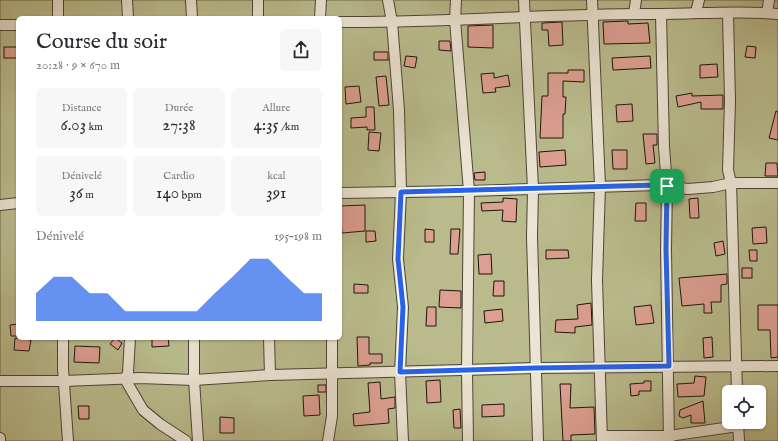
<!DOCTYPE html>
<html lang="fr">
<head>
<meta charset="utf-8">
<style>
  :root { --surface:#fff; --page:#f7f7f7; --text:#2b2b33; --muted:#7c7c81; --accent:#2563eb }
  body { margin:0; font-family:"IM FELL English",serif; background:var(--page); color:var(--text); height:100vh; display:flex; flex-direction:column; font-size:15px; white-space:nowrap }
  * { box-sizing:border-box; margin:0 }
  p { font-size:13px; color:var(--muted) }
  .icon { flex:none; width:22px; height:22px; fill:none; stroke:currentColor; stroke-width:2; stroke-linecap:round; stroke-linejoin:round }
  .map { position:relative; flex:1; overflow:hidden }
  .drawer { position:absolute; left:16px; top:16px; width:326px; height:324px; display:flex; flex-direction:column; background:var(--surface); border-radius:6px; box-shadow:0 1px 3px #0004 }
  .drawer>* { flex:none }
  .controls { position:absolute; left:722px; top:385px; display:grid; gap:8px }
  .controls a { display:grid; place-items:center; width:44px; height:44px; border-radius:6px; background:var(--surface); box-shadow:0 1px 3px #0004; font-size:20px }
  .pin { position:absolute; display:grid; place-items:center; width:34px; height:34px; color:#fff; margin:-17px; border-radius:8px; box-shadow:0 2px 6px #0006 }
  .round { display:grid; place-items:center; flex:none; width:42px; height:42px; border-radius:6px; background:var(--page) }
  .overview { display:flex; align-items:center; justify-content:space-between; height:68px; padding:0 20px }
  h1 { font-size:22px; font-weight:600; line-height:30px }
  .figures { display:grid; grid-template-columns:repeat(3,1fr); gap:6px; height:68px; padding:4px 20px }
  .figures div { display:grid; align-content:center; border-radius:6px; background:var(--page); text-align:center }
  .figures b { font-size:17px; font-weight:600 }
  .figures small { font-size:11px; font-weight:400 }
  .figures p { font-size:11px }
  .chart { height:112px; padding:8px 20px }
  .chart p { display:flex; justify-content:space-between }
  .chart svg { width:100%; height:72px; margin-top:4px; fill:var(--accent); opacity:.7 }
  .map>svg:first-child { display:block }
  .green { fill:#b9bb8c; stroke:#6c684c; fill-rule:evenodd }
  .building { fill:#dc9f91; stroke:#1e140b }
  .lines { fill:none; stroke-linecap:round; stroke-linejoin:round }
  .minor-casing { stroke:#4e4437; stroke-width:12 }
  .minor { stroke:#ebe4d3; stroke-width:10 }
  .route-casing { stroke:#fff; stroke-width:8 }
  .route { stroke:#2563eb; stroke-width:5 }
</style>
</head>
<body>
<div class="map">
<svg width="778" height="441" viewBox="0 0 778 441">
  <rect width="100%" height="100%" fill="#e0d5bb"/>
  <filter id="stains"><feTurbulence type="fractalNoise" baseFrequency=".005" numOctaves="4"/><feColorMatrix values="0 0 0 0 .2 0 0 0 0 .09 0 0 0 0 .02 0 0 0 .5 -.17"/></filter>
  <radialGradient id="worn" r=".72"><stop offset=".6" stop-color="#630" stop-opacity="0"/><stop offset="1" stop-color="#630" stop-opacity=".3"/></radialGradient>
  <!-- green -->
  <path class="green" d="M0 0H778V441H0ZM18 18H340V338H18ZM729 392H759V422H729Z"/>
  <!-- building -->
  <g class="building">
    <polygon points="628,21 628,24 648,23 650,43 604,44 603,22"/>
    <polygon points="562,22 563,45 549,46 548,30 542,30 542,23"/>
    <polygon points="493,25 493,48 468,47 468,26"/>
    <polygon points="439,41 450,41 451,51 439,50"/>
    <polygon points="747,46 756,47 755,58 745,57"/>
    <rect x="4" y="47" width="14" height="11"/>
    <rect x="374" y="52" width="14" height="8"/>
    <polygon points="406,56 417,57 415,68 404,66"/>
    <polygon points="650,56 651,68 613,70 612,58"/>
    <polygon points="717,64 718,77 700,78 700,65"/>
    <polygon points="568,70 584,70 584,82 563,81 563,97 566,97 565,114 563,114 563,138 540,138 542,96 548,96 548,73 568,73"/>
    <polygon points="494,73 494,78 508,75 510,86 495,88 496,92 483,93 481,74"/>
    <polygon points="386,76 389,105 379,106 376,77"/>
    <polygon points="359,86 361,102 346,104 345,87"/>
    <polygon points="692,93 692,96 723,95 723,109 701,109 701,102 678,107 676,96"/>
    <polygon points="632,104 633,121 617,122 616,105"/>
    <polygon points="366,107 374,107 375,130 367,130 367,127 351,128 351,118 366,117"/>
    <polygon points="776,111 778,112 778,140 769,138"/>
    <polygon points="369,132 381,133 379,151 368,150"/>
    <polygon points="643,134 657,134 657,145 653,145 655,163 646,164"/>
    <polygon points="565,150 566,165 540,167 539,152"/>
    <polygon points="612,150 627,150 627,169 613,169"/>
    <polygon points="766,163 777,163 778,176 765,176"/>
    <polygon points="485,172 485,180 475,180 474,173"/>
    <polygon points="503,198 517,199 516,222 502,221 503,210 482,211 481,203 503,202"/>
    <polygon points="698,198 699,218 690,218 689,199"/>
    <polygon points="636,203 646,203 646,221 635,221"/>
    <polygon points="365,205 365,231 342,233 340,206"/>
    <polygon points="766,227 767,243 753,244 752,228"/>
    <polygon points="425,229 434,230 434,242 425,242"/>
    <polygon points="451,229 460,229 458,254 450,254"/>
    <polygon points="366,231 375,231 376,241 366,242"/>
    <polygon points="723,241 725,254 716,256 714,243"/>
    <polygon points="546,250 568,250 569,258 546,259"/>
    <polygon points="749,250 757,250 757,261 750,261"/>
    <polygon points="491,254 492,274 479,274 478,255"/>
    <rect x="742" y="268" width="10" height="10"/>
    <polygon points="727,274 727,284 721,285 721,302 711,302 712,313 704,313 704,304 682,306 679,278"/>
    <polygon points="494,281 504,281 504,296 493,296"/>
    <polygon points="354,284 368,285 368,293 354,293"/>
    <polygon points="440,290 461,291 461,308 439,307"/>
    <polygon points="591,303 592,325 575,327 575,333 555,332 556,320 578,319 577,305"/>
    <polygon points="651,305 654,323 636,325 634,307"/>
    <polygon points="758,305 778,305 778,357 771,358 770,330 758,330"/>
    <polygon points="427,307 436,307 436,326 426,326"/>
    <polygon points="502,309 503,321 485,323 484,311"/>
    <polygon points="18,324 18,336 11,336 10,325"/>
    <polygon points="357,337 369,337 369,354 382,354 382,363 370,363 370,365 358,366"/>
    <polygon points="712,337 713,357 704,358 703,338"/>
    <polygon points="15,338 31,340 29,351 14,350"/>
    <polygon points="115,338 122,343 118,350 110,344"/>
    <polygon points="152,338 168,338 169,346 152,347"/>
    <polygon points="75,346 100,347 99,363 74,362"/>
    <polygon points="695,376 706,377 704,396 678,397 677,384 694,383"/>
    <polygon points="440,380 441,402 427,403 426,381"/>
    <polygon points="644,381 651,381 651,391 639,391 639,395 631,396 630,384 644,383"/>
    <polygon points="380,382 381,399 395,397 395,408 388,409 389,423 354,426 353,414 370,412 368,383"/>
    <polygon points="560,384 571,384 570,408 594,407 595,434 571,435 571,441 563,441"/>
    <rect x="318" y="385" width="8" height="7"/>
    <polygon points="319,395 320,415 304,416 303,396"/>
    <polygon points="703,401 705,423 691,423 691,415 683,418 679,416 680,410"/>
    <polygon points="504,404 504,416 482,417 482,405"/>
    <polygon points="78,406 89,406 89,419 79,419"/>
    <polygon points="460,409 461,428 454,428 453,410"/>
    <polygon points="220,417 234,418 234,433 220,433"/>
  </g>
  <g class="lines">
    <!-- minor casing -->
    <g class="minor-casing">
      <g id="minor">
        <polyline points="58,0 58,18"/>
        <polyline points="127,0 128,18"/>
        <polyline points="191,0 192,18"/>
        <polyline points="388,0 392,22 399,110 401,192 398,259 403,307 400,372 403,441"/>
        <polyline points="456,0 455,20 469,191 467,370 468,441"/>
        <polyline points="524,0 533,189 532,237 538,441"/>
        <polyline points="592,0 600,186 597,280 602,441"/>
        <polyline points="696,12 699,0"/>
        <polyline points="634,13 636,0"/>
        <polyline points="728,13 730,101 728,170 731,183 737,392"/>
        <polyline points="767,13 769,0"/>
        <polyline points="661,14 664,147 667,186 666,249 669,441"/>
        <polyline points="258,18 258,0"/>
        <polyline points="320,18 321,0"/>
        <path d="M340 22C447 23 553 13 660 14 699 14 739 10 778 14"/>
        <polyline points="0,25 18,25"/>
        <polyline points="340,193 469,191 658,185 688,189 713,187 731,183 778,183"/>
        <polyline points="0,205 18,203"/>
        <polyline points="63,338 63,369 68,441"/>
        <polyline points="130,338 128,373 125,379 143,410 160,424 186,441"/>
        <polyline points="194,338 194,380 198,441"/>
        <polyline points="269,338 270,375"/>
        <polyline points="0,381 64,381 140,378 194,380 270,375 535,368 778,366"/>
        <polyline points="738,422 739,441"/>
        <polyline points="602,436 669,436 738,426"/>
        <polyline points="0,438 0,441"/>
        <polyline points="328,441 332,416 332,338"/>
      </g>
    </g>
    <!-- minor -->
    <use href="#minor" class="minor"/>
  </g>
  <g class="lines">
    <!-- route casing -->
    <g class="route-casing">
      <polygon id="route" points="658,185 667,186 666,249 669,366 535,368 400,372 403,307 398,259 401,192"/>
    </g>
    <!-- route -->
    <use href="#route" class="route"/>
  </g>
  <rect width="100%" height="100%" filter="url(#stains)"/>
  <rect width="100%" height="100%" fill="url(#worn)"/>
</svg>
<div class="controls">
<a><svg class="icon" aria-label="locate" viewBox="0 0 24 24"><circle cx="12" cy="12" r="6"/><path d="M12 2v4M12 18v4M2 12h4M18 12h4"/></svg></a>
</div>
<div class="pin" style="left:667px;top:186px;background:#1e9e55"><svg class="icon" aria-label="arrive" viewBox="0 0 24 24"><path d="M6 21V4h12l-3 4 3 4H6"/></svg></div>
<section class="drawer">
<div class="overview"><div><h1>Course du soir</h1><p>20:28 · 9 × 670 m</p></div><a class="round"><svg class="icon" aria-label="share" viewBox="0 0 24 24"><path d="M12 15V3M7 8l5-5 5 5M5 13v7h14v-7"/></svg></a></div>
<div class="figures">
<div><p>Distance</p><b>6.03<small> km</small></b></div>
<div><p>Durée</p><b>27:38</b></div>
<div><p>Allure</p><b>4:35<small> /km</small></b></div>
</div>
<div class="figures">
<div><p>Dénivelé</p><b>36<small> m</small></b></div>
<div><p>Cardio</p><b>140<small> bpm</small></b></div>
<div><p>kcal</p><b>391</b></div>
</div>
<div class="chart"><p><span>Dénivelé</span>195–198 m</p>
<svg viewBox="0 0 160 44" preserveAspectRatio="none"><path d="M0 44V27L10 17L20 17L30 27L40 27L50 38L60 38L70 38L80 38L90 38L100 27L110 17L120 6L130 6L140 17L150 27L160 27V44z"/></svg>
</div>
</section>
</div>
</body>
</html>
